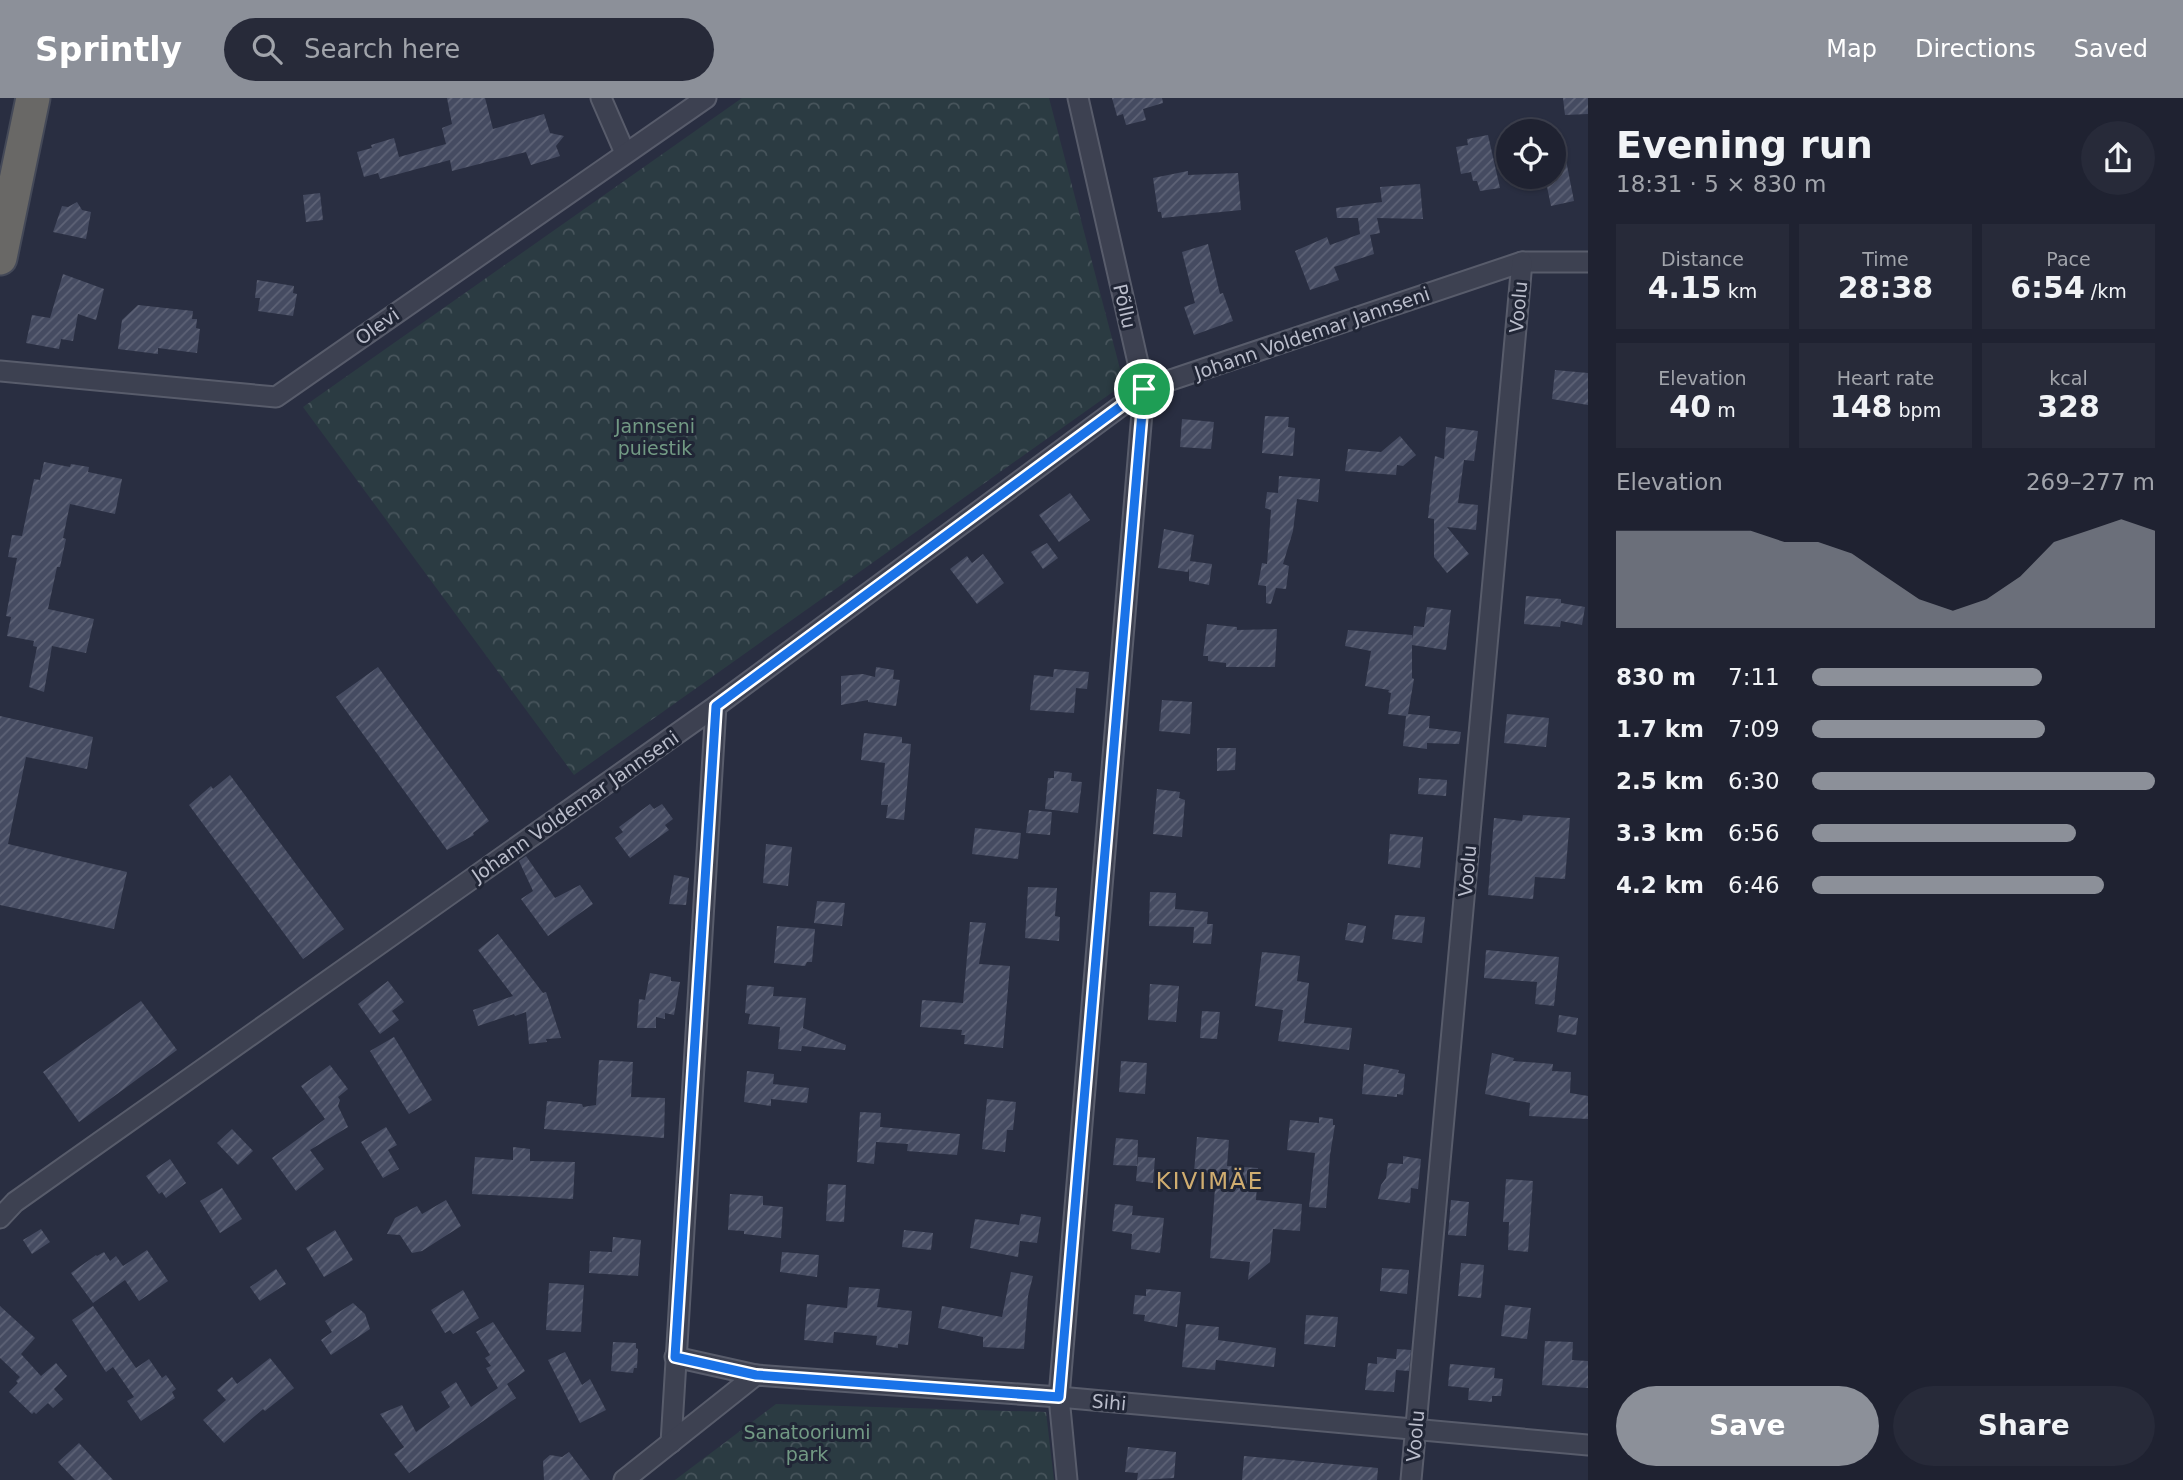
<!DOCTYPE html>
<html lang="en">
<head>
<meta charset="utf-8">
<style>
  :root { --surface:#1f2231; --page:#272a39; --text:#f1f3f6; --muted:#a1a4ab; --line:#3c3f4d; --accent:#8c9099 }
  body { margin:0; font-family:"DejaVu Sans",sans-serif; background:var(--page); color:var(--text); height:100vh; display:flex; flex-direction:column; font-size:26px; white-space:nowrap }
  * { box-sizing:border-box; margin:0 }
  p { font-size:23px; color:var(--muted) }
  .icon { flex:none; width:38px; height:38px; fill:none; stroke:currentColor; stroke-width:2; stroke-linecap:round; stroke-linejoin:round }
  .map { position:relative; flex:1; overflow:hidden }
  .panel { display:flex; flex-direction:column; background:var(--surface); width:595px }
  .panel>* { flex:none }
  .fabs { position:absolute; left:1496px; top:21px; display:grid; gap:14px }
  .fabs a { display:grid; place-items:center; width:70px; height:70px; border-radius:50%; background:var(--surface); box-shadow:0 2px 5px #0004,0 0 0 2px var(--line); font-size:35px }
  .pin { position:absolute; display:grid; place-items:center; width:60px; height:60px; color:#fff; margin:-30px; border:4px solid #fff; border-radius:50%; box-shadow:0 2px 7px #0007 }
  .round { display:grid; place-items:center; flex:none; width:74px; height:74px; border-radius:37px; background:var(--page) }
  .head { display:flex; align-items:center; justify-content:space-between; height:119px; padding:0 28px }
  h1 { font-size:38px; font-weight:700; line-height:52px }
  .figures { display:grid; grid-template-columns:repeat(3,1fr); gap:10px; height:119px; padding:7px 28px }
  .figures div { display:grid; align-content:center; border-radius:0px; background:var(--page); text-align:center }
  .figures b { font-size:30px; font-weight:700 }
  .figures small { font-size:19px; font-weight:400 }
  .figures p { font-size:19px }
  .chart { height:196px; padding:14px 28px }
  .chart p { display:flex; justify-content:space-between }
  .chart svg { width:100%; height:126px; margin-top:7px; fill:var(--accent); opacity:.7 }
  .primary-button { display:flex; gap:14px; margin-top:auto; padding:14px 28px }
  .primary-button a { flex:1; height:80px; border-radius:42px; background:var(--accent); color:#fff; font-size:28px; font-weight:700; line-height:80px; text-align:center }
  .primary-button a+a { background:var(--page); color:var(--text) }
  ul { padding:0 28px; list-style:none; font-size:23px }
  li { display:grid; grid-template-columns:112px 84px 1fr; align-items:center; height:52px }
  li i { height:18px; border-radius:9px; background:var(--accent) }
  header { display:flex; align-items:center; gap:42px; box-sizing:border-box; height:98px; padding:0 35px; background:var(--accent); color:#fff }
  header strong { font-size:33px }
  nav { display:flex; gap:38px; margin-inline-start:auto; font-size:24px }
  .search { width:490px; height:63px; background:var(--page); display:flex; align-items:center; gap:18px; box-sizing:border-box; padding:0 24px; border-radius:38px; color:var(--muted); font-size:26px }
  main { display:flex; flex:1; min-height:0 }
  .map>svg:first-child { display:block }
  .park { fill:url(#park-crowns) }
  .building { fill:url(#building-hatch) }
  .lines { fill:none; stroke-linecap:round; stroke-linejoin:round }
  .minor-casing { stroke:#585c6b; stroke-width:23 }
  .trunk-casing { stroke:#444958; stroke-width:37 }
  .minor { stroke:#3d4151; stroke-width:19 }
  .trunk { stroke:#696866; stroke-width:33 }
  .route-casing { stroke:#fff; stroke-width:14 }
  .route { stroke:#1a73e8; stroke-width:9 }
  .labels { text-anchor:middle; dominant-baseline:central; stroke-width:6; stroke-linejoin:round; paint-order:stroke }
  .street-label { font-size:19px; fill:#babdcb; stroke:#212636 }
  .park-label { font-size:19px; fill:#729a84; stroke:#212636 }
  .quarter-label { font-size:23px; letter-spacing:2px; fill:#d0ad70; stroke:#212636 }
</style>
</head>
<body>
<header>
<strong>Sprintly</strong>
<div class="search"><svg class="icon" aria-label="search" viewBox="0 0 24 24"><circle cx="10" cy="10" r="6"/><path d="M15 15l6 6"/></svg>Search here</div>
<nav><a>Map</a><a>Directions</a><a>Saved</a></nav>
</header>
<main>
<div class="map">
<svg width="1588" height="1382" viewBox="0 0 1588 1382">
  <defs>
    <pattern id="park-crowns" width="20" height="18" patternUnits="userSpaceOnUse" patternTransform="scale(1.75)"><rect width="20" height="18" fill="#2b3b42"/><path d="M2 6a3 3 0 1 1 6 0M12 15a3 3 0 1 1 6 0" fill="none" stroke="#48555c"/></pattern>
    <pattern id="building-hatch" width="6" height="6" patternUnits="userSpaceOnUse" patternTransform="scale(1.75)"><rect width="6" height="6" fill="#454b61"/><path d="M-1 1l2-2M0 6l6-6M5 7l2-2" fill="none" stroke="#5e6376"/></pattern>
  </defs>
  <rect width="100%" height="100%" fill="#292e41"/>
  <!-- park -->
  <g class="park">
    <polygon points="742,0 1049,0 1124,286 574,677 303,309"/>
    <polygon points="776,1306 1046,1314 1054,1382 675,1382"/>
  </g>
  <!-- building -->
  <g class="building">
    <polygon points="447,0 485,0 493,31 544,16 550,35 564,38 556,48 560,58 531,67 526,54 452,73 450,62 380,81 378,75 364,79 357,54 372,50 371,47 394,40 399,59 446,46 442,30 452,26"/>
    <polygon points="1112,0 1162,0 1163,5 1143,11 1146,22 1126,27 1123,16 1117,18"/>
    <polygon points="1563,0 1588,0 1588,16 1565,17"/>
    <polygon points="1488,37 1500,90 1480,93 1477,83 1473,83 1471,74 1461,76 1456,49 1468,47 1467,41"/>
    <polygon points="1562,42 1574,103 1551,108 1545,79 1554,79 1554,43"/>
    <polygon points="1188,73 1188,77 1238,75 1241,112 1162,120 1161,114 1158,114 1153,80"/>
    <polygon points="1420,86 1423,121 1377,120 1380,135 1370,137 1374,156 1334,169 1339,182 1310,192 1295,153 1327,139 1330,147 1360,136 1358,120 1337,120 1336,110 1382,104 1380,89"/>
    <polygon points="320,95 323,122 306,124 303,97"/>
    <polygon points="77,104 82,112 91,114 86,141 53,134 62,108 68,109"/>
    <polygon points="1208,146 1220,196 1223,195 1233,223 1194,237 1184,209 1195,205 1182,154"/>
    <polygon points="63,176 104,191 96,222 78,216 73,243 61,241 59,251 26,245 32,217 50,220"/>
    <polygon points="257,182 294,188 293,195 297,196 293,218 258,213 260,200 255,200"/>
    <polygon points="138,207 193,213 192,221 197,221 196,230 200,231 197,255 158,250 158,256 118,251 122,222"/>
    <polygon points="1555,272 1588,275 1588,307 1552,301"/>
    <polygon points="1265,318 1289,319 1288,329 1295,330 1293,358 1262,355"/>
    <polygon points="1182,321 1214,324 1211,351 1180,349"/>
    <polygon points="1446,329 1478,333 1474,363 1464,362 1458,405 1478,407 1476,432 1447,429 1469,456 1447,475 1434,459 1434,421 1428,420 1435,358 1444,361"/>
    <polygon points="1400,338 1416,357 1403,368 1397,367 1396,377 1345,373 1348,351 1381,354"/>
    <polygon points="44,364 70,369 71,366 89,369 88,374 122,381 115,416 70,406 63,440 66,441 60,469 57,469 48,511 94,521 86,555 52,548 44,594 29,589 37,549 33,548 34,543 7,538 11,519 6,518 17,460 8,459 12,437 22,438 34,381 40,382"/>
    <polygon points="1279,378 1320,381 1318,404 1297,401 1293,433 1283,466 1289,468 1286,491 1276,490 1271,506 1266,505 1266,488 1258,487 1262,465 1267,466 1271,412 1265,410 1267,394 1278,395"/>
    <polygon points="1070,395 1090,422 1059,444 1039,417"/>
    <polygon points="1164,431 1194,437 1190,463 1212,466 1209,487 1189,483 1189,470 1188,474 1158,470"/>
    <polygon points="1047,445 1058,460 1043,471 1031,454"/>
    <polygon points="983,456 1004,485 977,506 950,471 967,458 972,465"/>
    <polygon points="1526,498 1561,501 1561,505 1585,509 1582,527 1561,523 1560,529 1524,526"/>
    <polygon points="1427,509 1451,512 1446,552 1412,547 1412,580 1414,581 1408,616 1430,618 1429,630 1461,634 1459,646 1427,645 1427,651 1403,648 1406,618 1388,616 1391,595 1388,594 1389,592 1365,588 1371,553 1345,548 1348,532 1412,537 1412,542 1414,528 1424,529"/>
    <polygon points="1207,526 1237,529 1237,532 1277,531 1275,569 1226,569 1226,565 1208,563 1208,558 1203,558"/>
    <polygon points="378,569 489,723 473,735 474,737 447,752 336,599"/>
    <polygon points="876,569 894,572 893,581 900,582 896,608 868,604 868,602 841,607 841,578 863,576 875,579"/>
    <polygon points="1054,571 1089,574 1087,591 1076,590 1074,615 1030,612 1034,577 1053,579"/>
    <polygon points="1162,602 1192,604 1190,636 1159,633"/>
    <polygon points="1507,616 1549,620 1546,649 1504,645"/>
    <polygon points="0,618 93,639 87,671 26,659 8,746 127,774 114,831 0,807"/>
    <polygon points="864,635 902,639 902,645 911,646 904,722 886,720 888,707 881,707 885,665 861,662"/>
    <polygon points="1217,650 1236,650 1235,672 1217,673"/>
    <polygon points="1054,673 1072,675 1071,683 1082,684 1078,715 1045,711 1048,680 1054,680"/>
    <polygon points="230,677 344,831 303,861 189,707 211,688 213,691"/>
    <polygon points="1419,680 1447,682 1446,698 1418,696"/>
    <polygon points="1157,691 1180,694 1179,700 1185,702 1182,739 1153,736"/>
    <polygon points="650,706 654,711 662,706 673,721 665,727 669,732 630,760 615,740 623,734 619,729"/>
    <polygon points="1029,712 1052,714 1050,737 1026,735"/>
    <polygon points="1523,717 1570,720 1565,781 1535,779 1533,801 1488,797 1494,720 1522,723"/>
    <polygon points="975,730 1021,735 1018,761 972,756"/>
    <polygon points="1390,736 1423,739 1420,770 1388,766"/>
    <polygon points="766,746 792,749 788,788 763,785"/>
    <polygon points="526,758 555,800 580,787 593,806 548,838 521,801 533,793 519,763"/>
    <polygon points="674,777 689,780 686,807 669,806"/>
    <polygon points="1028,789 1057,790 1055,818 1060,819 1059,843 1025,840"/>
    <polygon points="1150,794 1176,795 1175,811 1208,814 1207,826 1213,826 1211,846 1193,845 1194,829 1149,828"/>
    <polygon points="817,803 845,805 842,828 814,825"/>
    <polygon points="1395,817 1425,819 1422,845 1392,841"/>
    <polygon points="970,824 986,825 979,866 1010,868 1003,950 964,946 965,937 961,937 962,932 920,929 922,902 963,905"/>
    <polygon points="1348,825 1366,828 1363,845 1345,842"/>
    <polygon points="777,828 815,831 812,864 807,864 805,868 774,865"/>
    <polygon points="498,836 543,895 546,894 561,940 546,941 547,944 529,946 526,914 515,918 514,916 478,928 473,912 513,898 478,852"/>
    <polygon points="1486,852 1559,859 1554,908 1535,906 1537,884 1484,880"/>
    <polygon points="1262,854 1300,858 1297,883 1309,885 1304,925 1352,930 1349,952 1278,943 1283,912 1255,908"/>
    <polygon points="650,875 671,879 671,883 680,884 674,917 665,915 665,921 656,919 656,930 637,930 639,901 645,902"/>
    <polygon points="388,883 404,904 392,913 399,922 380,936 358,906"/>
    <polygon points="1150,886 1179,888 1176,924 1148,922"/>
    <polygon points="747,887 774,889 773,898 806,900 803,930 846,947 845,952 802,948 801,953 778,951 780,929 748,926 750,916 745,915"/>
    <polygon points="141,903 177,952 79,1024 43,974"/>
    <polygon points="1202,913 1220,914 1217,941 1200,940"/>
    <polygon points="1559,917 1578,920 1576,937 1557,934"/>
    <polygon points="394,939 432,1002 409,1016 370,953"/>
    <polygon points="1492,955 1514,960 1513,963 1553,966 1552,973 1571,974 1570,995 1588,998 1588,1021 1529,1018 1530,1005 1485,996"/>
    <polygon points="599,962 633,964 631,999 665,1000 664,1040 544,1031 547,1003 582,1006 583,1009 596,1007"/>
    <polygon points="1121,963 1147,965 1145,996 1119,994"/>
    <polygon points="1364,966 1399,972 1398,975 1405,976 1403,997 1397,996 1397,999 1362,996"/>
    <polygon points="330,967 348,991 338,999 340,1002 338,1008 348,1029 310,1052 324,1071 296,1093 272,1060 325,1021 301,988"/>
    <polygon points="747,973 774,976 773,986 809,990 807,1005 771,1001 771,1008 744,1004"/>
    <polygon points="987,1001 1016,1004 1013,1032 1007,1032 1005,1054 982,1051"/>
    <polygon points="860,1014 881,1015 880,1029 960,1036 957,1057 907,1053 908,1046 876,1044 874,1066 857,1064"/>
    <polygon points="1319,1019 1333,1021 1333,1027 1335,1027 1330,1057 1326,1110 1309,1109 1315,1055 1287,1052 1290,1022 1319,1025"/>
    <polygon points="386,1029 397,1047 388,1052 399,1071 383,1080 361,1044"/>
    <polygon points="232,1031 253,1053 238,1067 217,1045"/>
    <polygon points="1197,1039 1229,1042 1227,1068 1258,1070 1256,1102 1302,1106 1300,1133 1273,1131 1270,1164 1248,1182 1250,1164 1210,1160 1216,1076 1194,1074"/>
    <polygon points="1116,1040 1138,1042 1137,1068 1113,1067"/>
    <polygon points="513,1049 530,1051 530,1063 575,1064 573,1101 472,1096 475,1059 513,1062"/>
    <polygon points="1403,1058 1421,1061 1418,1091 1411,1090 1410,1105 1378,1101 1381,1087 1386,1080 1388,1065 1403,1066"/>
    <polygon points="1138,1059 1155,1060 1153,1085 1136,1083"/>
    <polygon points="170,1061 186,1085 166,1100 162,1094 159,1096 146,1078"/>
    <polygon points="1506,1081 1533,1083 1528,1154 1508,1152 1509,1124 1503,1124"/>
    <polygon points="828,1086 846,1087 844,1124 826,1123"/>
    <polygon points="222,1090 242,1121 220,1135 200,1103"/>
    <polygon points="730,1096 763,1098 763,1107 783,1109 781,1140 744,1136 744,1133 728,1132"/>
    <polygon points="446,1102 461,1128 422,1153 412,1155 400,1137 387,1136 395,1120 417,1108 422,1116"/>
    <polygon points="1451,1102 1469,1104 1466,1138 1448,1137"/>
    <polygon points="1115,1106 1133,1108 1132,1117 1164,1120 1160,1155 1131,1151 1132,1136 1112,1133"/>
    <polygon points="1021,1116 1041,1119 1037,1145 1020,1143 1018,1159 970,1150 975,1121 1019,1127"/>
    <polygon points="41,1131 50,1144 32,1156 23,1142"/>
    <polygon points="335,1132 353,1162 324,1179 306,1150"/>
    <polygon points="904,1132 933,1135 931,1152 902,1149"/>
    <polygon points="613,1139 641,1142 638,1178 589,1175 590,1153 612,1154"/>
    <polygon points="147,1152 168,1183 139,1203 125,1182 93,1205 71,1175 96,1157 97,1158 104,1154 110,1163 116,1158 123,1168"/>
    <polygon points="782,1154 819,1157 817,1179 780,1174"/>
    <polygon points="1461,1165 1484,1167 1481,1200 1458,1198"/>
    <polygon points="1382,1170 1409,1172 1407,1196 1380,1193"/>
    <polygon points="276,1171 286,1186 260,1203 250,1189"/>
    <polygon points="1011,1174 1033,1178 1028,1198 1024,1251 983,1249 983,1239 938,1230 942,1208 1002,1219"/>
    <polygon points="549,1185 584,1187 581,1234 546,1232"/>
    <polygon points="849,1189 880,1191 877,1209 912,1213 908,1247 898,1246 898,1250 876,1247 877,1238 834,1234 833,1245 804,1242 807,1206 847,1210"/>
    <polygon points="1146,1191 1181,1194 1177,1229 1144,1223 1145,1217 1133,1216 1135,1197 1146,1198"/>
    <polygon points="463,1192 479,1220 453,1236 450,1232 445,1235 431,1212"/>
    <polygon points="353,1205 365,1216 370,1231 331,1257 321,1242 332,1234 325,1223"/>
    <polygon points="1505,1207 1531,1210 1527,1241 1501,1238"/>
    <polygon points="0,1208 35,1240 21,1256 41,1278 56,1265 67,1278 54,1291 63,1301 53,1310 48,1305 36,1316 34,1314 32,1316 9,1294 18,1285 16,1283 20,1279 0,1260"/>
    <polygon points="93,1208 136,1270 149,1261 162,1280 166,1277 176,1291 172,1294 175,1300 141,1323 127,1303 134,1299 113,1269 106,1274 72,1222"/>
    <polygon points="1306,1217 1338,1219 1335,1249 1304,1246"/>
    <polygon points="493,1224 525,1273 507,1286 516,1300 409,1375 394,1356 404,1349 380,1316 402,1307 416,1334 450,1309 441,1294 456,1284 471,1309 498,1290 486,1270 491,1268 485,1260 490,1257 476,1234"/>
    <polygon points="1186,1226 1219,1229 1218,1242 1276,1250 1274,1269 1216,1262 1215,1272 1182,1269"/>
    <polygon points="1545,1243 1573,1244 1572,1262 1588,1263 1588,1290 1542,1287"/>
    <polygon points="613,1244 636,1245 636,1250 638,1251 637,1270 634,1270 633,1275 611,1273"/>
    <polygon points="1397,1251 1411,1252 1409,1273 1396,1272 1394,1294 1365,1292 1368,1265 1377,1266 1377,1259 1396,1261"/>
    <polygon points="565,1254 582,1287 590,1281 606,1312 580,1325 548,1262"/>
    <polygon points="270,1260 294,1290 265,1313 263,1311 224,1345 203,1322 226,1302 217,1292 232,1279 237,1286"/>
    <polygon points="1450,1266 1495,1270 1494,1280 1503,1281 1501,1298 1492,1298 1492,1304 1468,1302 1469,1290 1448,1288"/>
    <polygon points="79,1345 113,1382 75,1382 58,1364"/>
    <polygon points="1128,1349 1176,1354 1174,1380 1137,1382 1138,1375 1125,1374"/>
    <polygon points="569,1354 590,1382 544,1382 543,1363 550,1357 562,1359"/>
    <polygon points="1244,1358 1378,1370 1377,1382 1242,1382"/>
  </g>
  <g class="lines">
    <!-- minor casing -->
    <g class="minor-casing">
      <g id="minor">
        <polyline points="601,0 625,55"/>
        <polyline points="0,273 276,299 706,0"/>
        <polyline points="0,1120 15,1104 716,608 1144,291 1522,164 1588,164"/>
        <polyline points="675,1259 756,1277"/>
        <polyline points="671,1345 716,608"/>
        <polyline points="624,1382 756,1277 1059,1299 1588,1347"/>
        <polyline points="1067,1382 1059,1299 1144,291 1078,0"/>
        <polyline points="1411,1382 1522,164"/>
      </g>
    </g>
    <!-- trunk casing -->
    <g class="trunk-casing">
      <polyline id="trunk" points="0,160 33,0"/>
    </g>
    <!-- minor -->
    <use href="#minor" class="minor"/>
    <!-- trunk -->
    <use href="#trunk" class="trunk"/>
  </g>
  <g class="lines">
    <!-- route casing -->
    <g class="route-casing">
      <polygon id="route" points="1144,291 1059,1299 756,1277 675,1259 716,608"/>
    </g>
    <!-- route -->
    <use href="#route" class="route"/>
  </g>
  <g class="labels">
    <!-- street labels -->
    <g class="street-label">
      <text transform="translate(1125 208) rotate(77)">Põllu</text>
      <text transform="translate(1518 209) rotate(-85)">Voolu</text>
      <text transform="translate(377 228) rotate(-35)">Olevi</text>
      <text transform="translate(1312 235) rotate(-19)">Johann Voldemar Jannseni</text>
      <text transform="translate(575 708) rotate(-35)">Johann Voldemar Jannseni</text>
      <text transform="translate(1467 773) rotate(-85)">Voolu</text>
      <text transform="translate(1109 1304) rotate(5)">Sihi</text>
      <text transform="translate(1415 1338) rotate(-85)">Voolu</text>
    </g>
    <!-- park labels -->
    <g class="park-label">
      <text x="655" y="328">Jannseni<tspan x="655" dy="22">puiestik</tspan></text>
      <text x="807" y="1334">Sanatooriumi<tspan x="807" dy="22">park</tspan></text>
    </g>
    <!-- quarter labels -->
    <g class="quarter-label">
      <text x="1210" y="1083">KIVIMÄE</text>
    </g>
  </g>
</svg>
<div class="fabs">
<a><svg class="icon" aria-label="locate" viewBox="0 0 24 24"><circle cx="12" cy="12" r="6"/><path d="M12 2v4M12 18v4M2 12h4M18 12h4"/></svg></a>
</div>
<div class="pin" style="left:1144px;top:291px;background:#1e9e55"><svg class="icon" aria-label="arrive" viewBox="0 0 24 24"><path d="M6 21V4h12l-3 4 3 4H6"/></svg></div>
</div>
<section class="panel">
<div class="head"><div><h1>Evening run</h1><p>18:31 · 5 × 830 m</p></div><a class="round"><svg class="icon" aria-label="share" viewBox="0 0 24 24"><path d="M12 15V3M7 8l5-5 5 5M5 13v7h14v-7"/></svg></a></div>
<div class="figures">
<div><p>Distance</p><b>4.15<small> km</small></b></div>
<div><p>Time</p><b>28:38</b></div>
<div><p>Pace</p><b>6:54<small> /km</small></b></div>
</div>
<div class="figures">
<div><p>Elevation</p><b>40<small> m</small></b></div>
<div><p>Heart rate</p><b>148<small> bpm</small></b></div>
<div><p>kcal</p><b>328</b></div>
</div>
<div class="chart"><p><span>Elevation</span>269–277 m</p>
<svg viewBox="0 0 160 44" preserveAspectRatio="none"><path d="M0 44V10L10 10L20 10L30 10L40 10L50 14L60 14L70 18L80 26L90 34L100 38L110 34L120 26L130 14L140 10L150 6L160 10V44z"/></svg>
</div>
<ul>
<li><b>830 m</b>7:11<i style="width:67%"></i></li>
<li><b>1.7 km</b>7:09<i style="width:68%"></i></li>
<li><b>2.5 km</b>6:30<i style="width:100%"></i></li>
<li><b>3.3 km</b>6:56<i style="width:77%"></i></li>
<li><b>4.2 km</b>6:46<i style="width:85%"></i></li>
</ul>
<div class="primary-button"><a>Save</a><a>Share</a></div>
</section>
</main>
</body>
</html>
